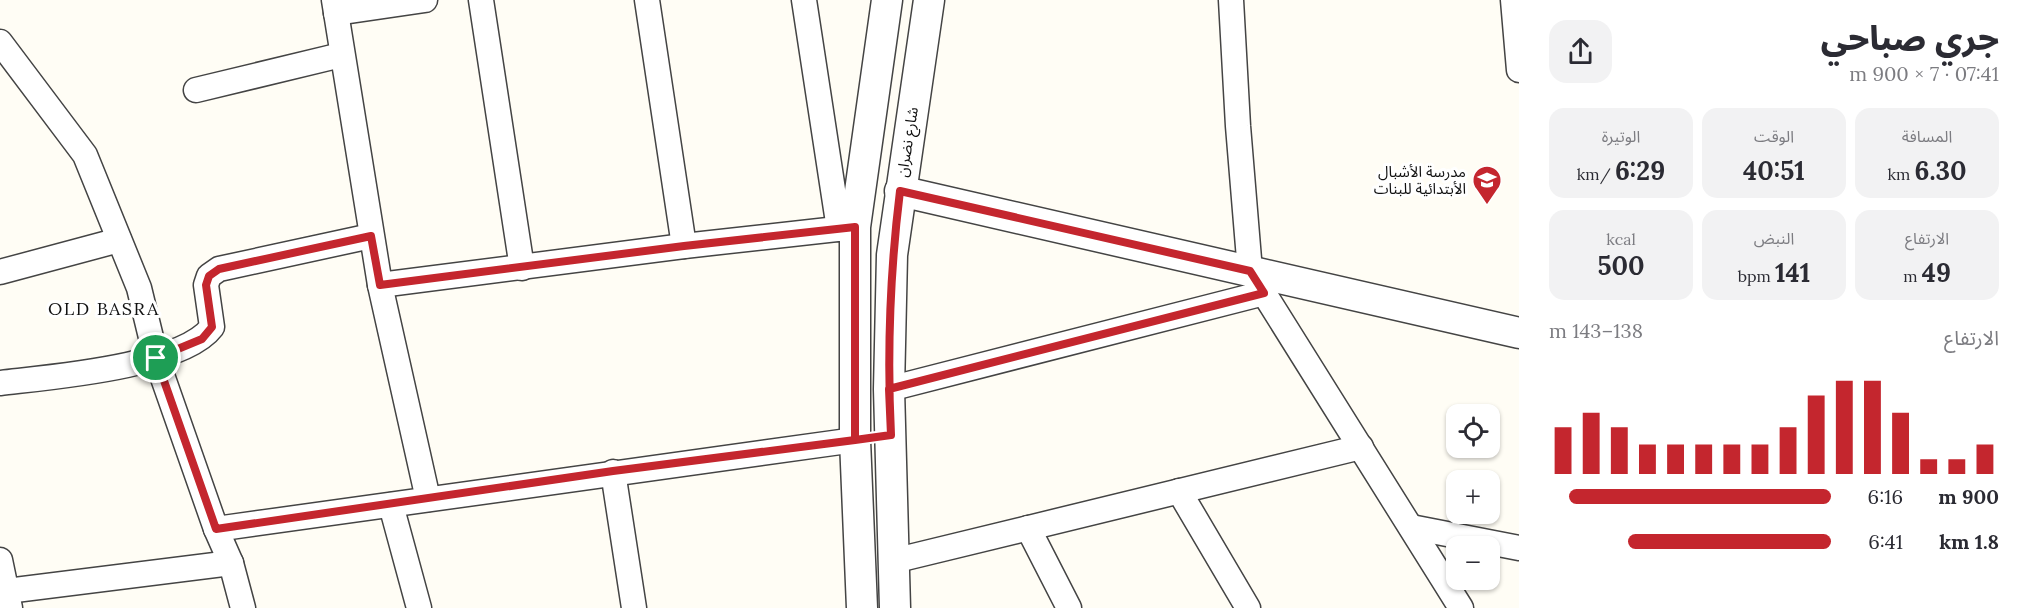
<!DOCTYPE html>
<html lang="ar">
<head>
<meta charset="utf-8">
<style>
  :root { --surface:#fff; --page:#f2f2f3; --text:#2b2b33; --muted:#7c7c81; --accent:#c4262e }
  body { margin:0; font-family:Lora,"Noto Sans Arabic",serif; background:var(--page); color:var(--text); direction:rtl; height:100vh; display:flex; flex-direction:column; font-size:22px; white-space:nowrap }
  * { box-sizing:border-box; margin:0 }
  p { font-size:20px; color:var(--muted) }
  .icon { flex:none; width:33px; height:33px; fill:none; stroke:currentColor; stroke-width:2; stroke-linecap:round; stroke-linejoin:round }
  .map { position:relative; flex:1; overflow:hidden; direction:ltr }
  .panel { display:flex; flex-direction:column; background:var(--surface); width:510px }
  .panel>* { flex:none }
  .tools { position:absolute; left:1446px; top:404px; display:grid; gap:12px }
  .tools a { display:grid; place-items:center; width:54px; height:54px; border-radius:12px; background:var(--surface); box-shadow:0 2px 4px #0004; font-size:30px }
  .pin { position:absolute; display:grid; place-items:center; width:51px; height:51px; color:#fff; margin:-26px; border:3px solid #fff; border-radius:50%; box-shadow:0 2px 6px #0007 }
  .round { display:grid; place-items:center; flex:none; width:63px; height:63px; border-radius:18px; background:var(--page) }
  .head { display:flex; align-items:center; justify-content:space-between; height:102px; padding:0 30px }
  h1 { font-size:33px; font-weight:800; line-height:45px }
  .metrics { display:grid; grid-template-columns:repeat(3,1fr); gap:9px; height:102px; padding:6px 30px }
  .metrics div { display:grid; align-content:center; border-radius:15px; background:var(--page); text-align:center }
  .metrics b { font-size:26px; font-weight:800 }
  .metrics small { font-size:16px; font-weight:400 }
  .metrics p { font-size:16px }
  .chart { height:168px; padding:12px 30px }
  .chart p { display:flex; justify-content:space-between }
  .chart svg { width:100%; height:108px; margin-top:6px; stroke:var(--accent); stroke-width:6 }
  ul { padding:0 30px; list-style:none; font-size:20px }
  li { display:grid; grid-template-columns:96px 72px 1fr; align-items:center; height:45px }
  li i { height:15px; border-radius:8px; background:var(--accent) }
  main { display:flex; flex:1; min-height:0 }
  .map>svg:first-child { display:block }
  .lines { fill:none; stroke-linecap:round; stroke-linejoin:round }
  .minor-casing { stroke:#444; stroke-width:27 }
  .tertiary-casing { stroke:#444; stroke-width:33 }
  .minor { stroke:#fff; stroke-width:24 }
  .tertiary { stroke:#fff; stroke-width:30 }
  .route-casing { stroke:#fff; stroke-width:12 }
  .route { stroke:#c4262e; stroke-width:8 }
  .labels { text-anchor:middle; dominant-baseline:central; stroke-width:6; stroke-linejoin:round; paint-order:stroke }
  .street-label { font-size:15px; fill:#111; stroke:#fff }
  .poi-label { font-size:15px; fill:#111; stroke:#fff; text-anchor:end }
  .quarter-label { font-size:18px; letter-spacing:1.5px; fill:#111; stroke:#fff }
</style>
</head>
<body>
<main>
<section class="panel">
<div class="head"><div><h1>جري صباحي</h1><p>07:41 · 7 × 900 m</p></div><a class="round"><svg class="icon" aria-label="share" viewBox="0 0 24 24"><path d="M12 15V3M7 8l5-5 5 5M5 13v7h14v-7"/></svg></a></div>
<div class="metrics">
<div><p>المسافة</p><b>6.30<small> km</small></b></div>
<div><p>الوقت</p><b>40:51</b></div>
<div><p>الوتيرة</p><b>6:29<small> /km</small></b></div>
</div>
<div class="metrics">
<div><p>الارتفاع</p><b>49<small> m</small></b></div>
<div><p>النبض</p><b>141<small> bpm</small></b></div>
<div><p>kcal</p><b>500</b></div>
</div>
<div class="chart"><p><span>الارتفاع</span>138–143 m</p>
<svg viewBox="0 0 160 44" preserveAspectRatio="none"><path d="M5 44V25M15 44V19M25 44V25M35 44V32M45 44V32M55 44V32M65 44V32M75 44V32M85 44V25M95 44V12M105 44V6M115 44V6M125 44V19M135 44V38M145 44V38M155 44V32"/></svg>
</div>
<ul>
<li><b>900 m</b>6:16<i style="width:93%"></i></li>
<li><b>1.8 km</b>6:41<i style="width:72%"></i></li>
</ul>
</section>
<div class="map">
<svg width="1519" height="608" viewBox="0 0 1519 608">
  <rect width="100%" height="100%" fill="#fffdf5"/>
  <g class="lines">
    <!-- minor casing -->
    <g class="minor-casing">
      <g id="minor">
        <polyline points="334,0 380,285 428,499"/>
        <polyline points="481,0 522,268"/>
        <polyline points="647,0 684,246"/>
        <polyline points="804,0 839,229"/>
        <polyline points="1231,0 1238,126 1250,271 1461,608"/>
        <polyline points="1513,0 1519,70"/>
        <polyline points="336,13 425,0"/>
        <polyline points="0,42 85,155 139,288 156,358 216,529 231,563 243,608"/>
        <polyline points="196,90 341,55"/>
        <polyline points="0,272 119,240"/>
        <polyline points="380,285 684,246 855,227"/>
        <path d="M0 383C50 377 182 367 212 327L206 285 209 276 219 269 371 236"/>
        <polyline points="889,389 1264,293"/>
        <polyline points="613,472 634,608"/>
        <polyline points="1179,491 1248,608"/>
        <polyline points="391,505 419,608"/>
        <polyline points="1411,527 1519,548"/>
        <polyline points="1028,528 1069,608"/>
        <polyline points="216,529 855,440"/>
        <polyline points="0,560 10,608"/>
        <polyline points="893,561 1361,447"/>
        <polyline points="7,591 231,563"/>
      </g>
    </g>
    <!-- tertiary casing -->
    <g class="tertiary-casing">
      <g id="tertiary">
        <polyline points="900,191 1519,333"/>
        <polyline points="862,608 855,440 855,227 887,0"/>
        <polyline points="895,608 889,389 892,255 929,0"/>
      </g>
    </g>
    <!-- minor -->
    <use href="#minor" class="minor"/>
    <!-- tertiary -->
    <use href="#tertiary" class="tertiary"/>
  </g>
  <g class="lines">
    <!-- route casing -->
    <g class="route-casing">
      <path id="route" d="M156 358 216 529 613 471 855 440 891 435 889 389 1264 293 1250 271 900 191C890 272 887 354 891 435L855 440V227L684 246 380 285 371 236 219 269 209 276 206 285 212 327 202 339 156 358"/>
    </g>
    <!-- route -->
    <use href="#route" class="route"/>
  </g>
  <!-- icons -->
  <defs>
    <g id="school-pin" transform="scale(1.5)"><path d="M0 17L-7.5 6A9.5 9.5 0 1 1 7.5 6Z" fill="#c4262e" stroke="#fff"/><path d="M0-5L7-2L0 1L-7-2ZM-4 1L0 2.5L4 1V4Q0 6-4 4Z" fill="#fff"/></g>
  </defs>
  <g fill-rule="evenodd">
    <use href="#school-pin" x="1487" y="180"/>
  </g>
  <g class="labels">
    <!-- street labels -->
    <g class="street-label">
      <text transform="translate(907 142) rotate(-81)">شارع نضران</text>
    </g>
    <!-- poi labels -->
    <g class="poi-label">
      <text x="1466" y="171">مدرسة الأشبال<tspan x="1466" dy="17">الأبتدائية للبنات</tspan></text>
    </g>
    <!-- quarter labels -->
    <g class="quarter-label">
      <text x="104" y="308">OLD BASRA</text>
    </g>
  </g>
</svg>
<div class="tools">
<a><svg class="icon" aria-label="locate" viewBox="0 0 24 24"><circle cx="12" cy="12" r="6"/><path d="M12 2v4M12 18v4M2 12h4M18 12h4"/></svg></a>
<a>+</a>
<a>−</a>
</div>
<div class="pin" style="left:156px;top:358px;background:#1e9e55"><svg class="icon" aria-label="arrive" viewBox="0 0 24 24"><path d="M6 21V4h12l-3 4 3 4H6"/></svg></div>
</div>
</main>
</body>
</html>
